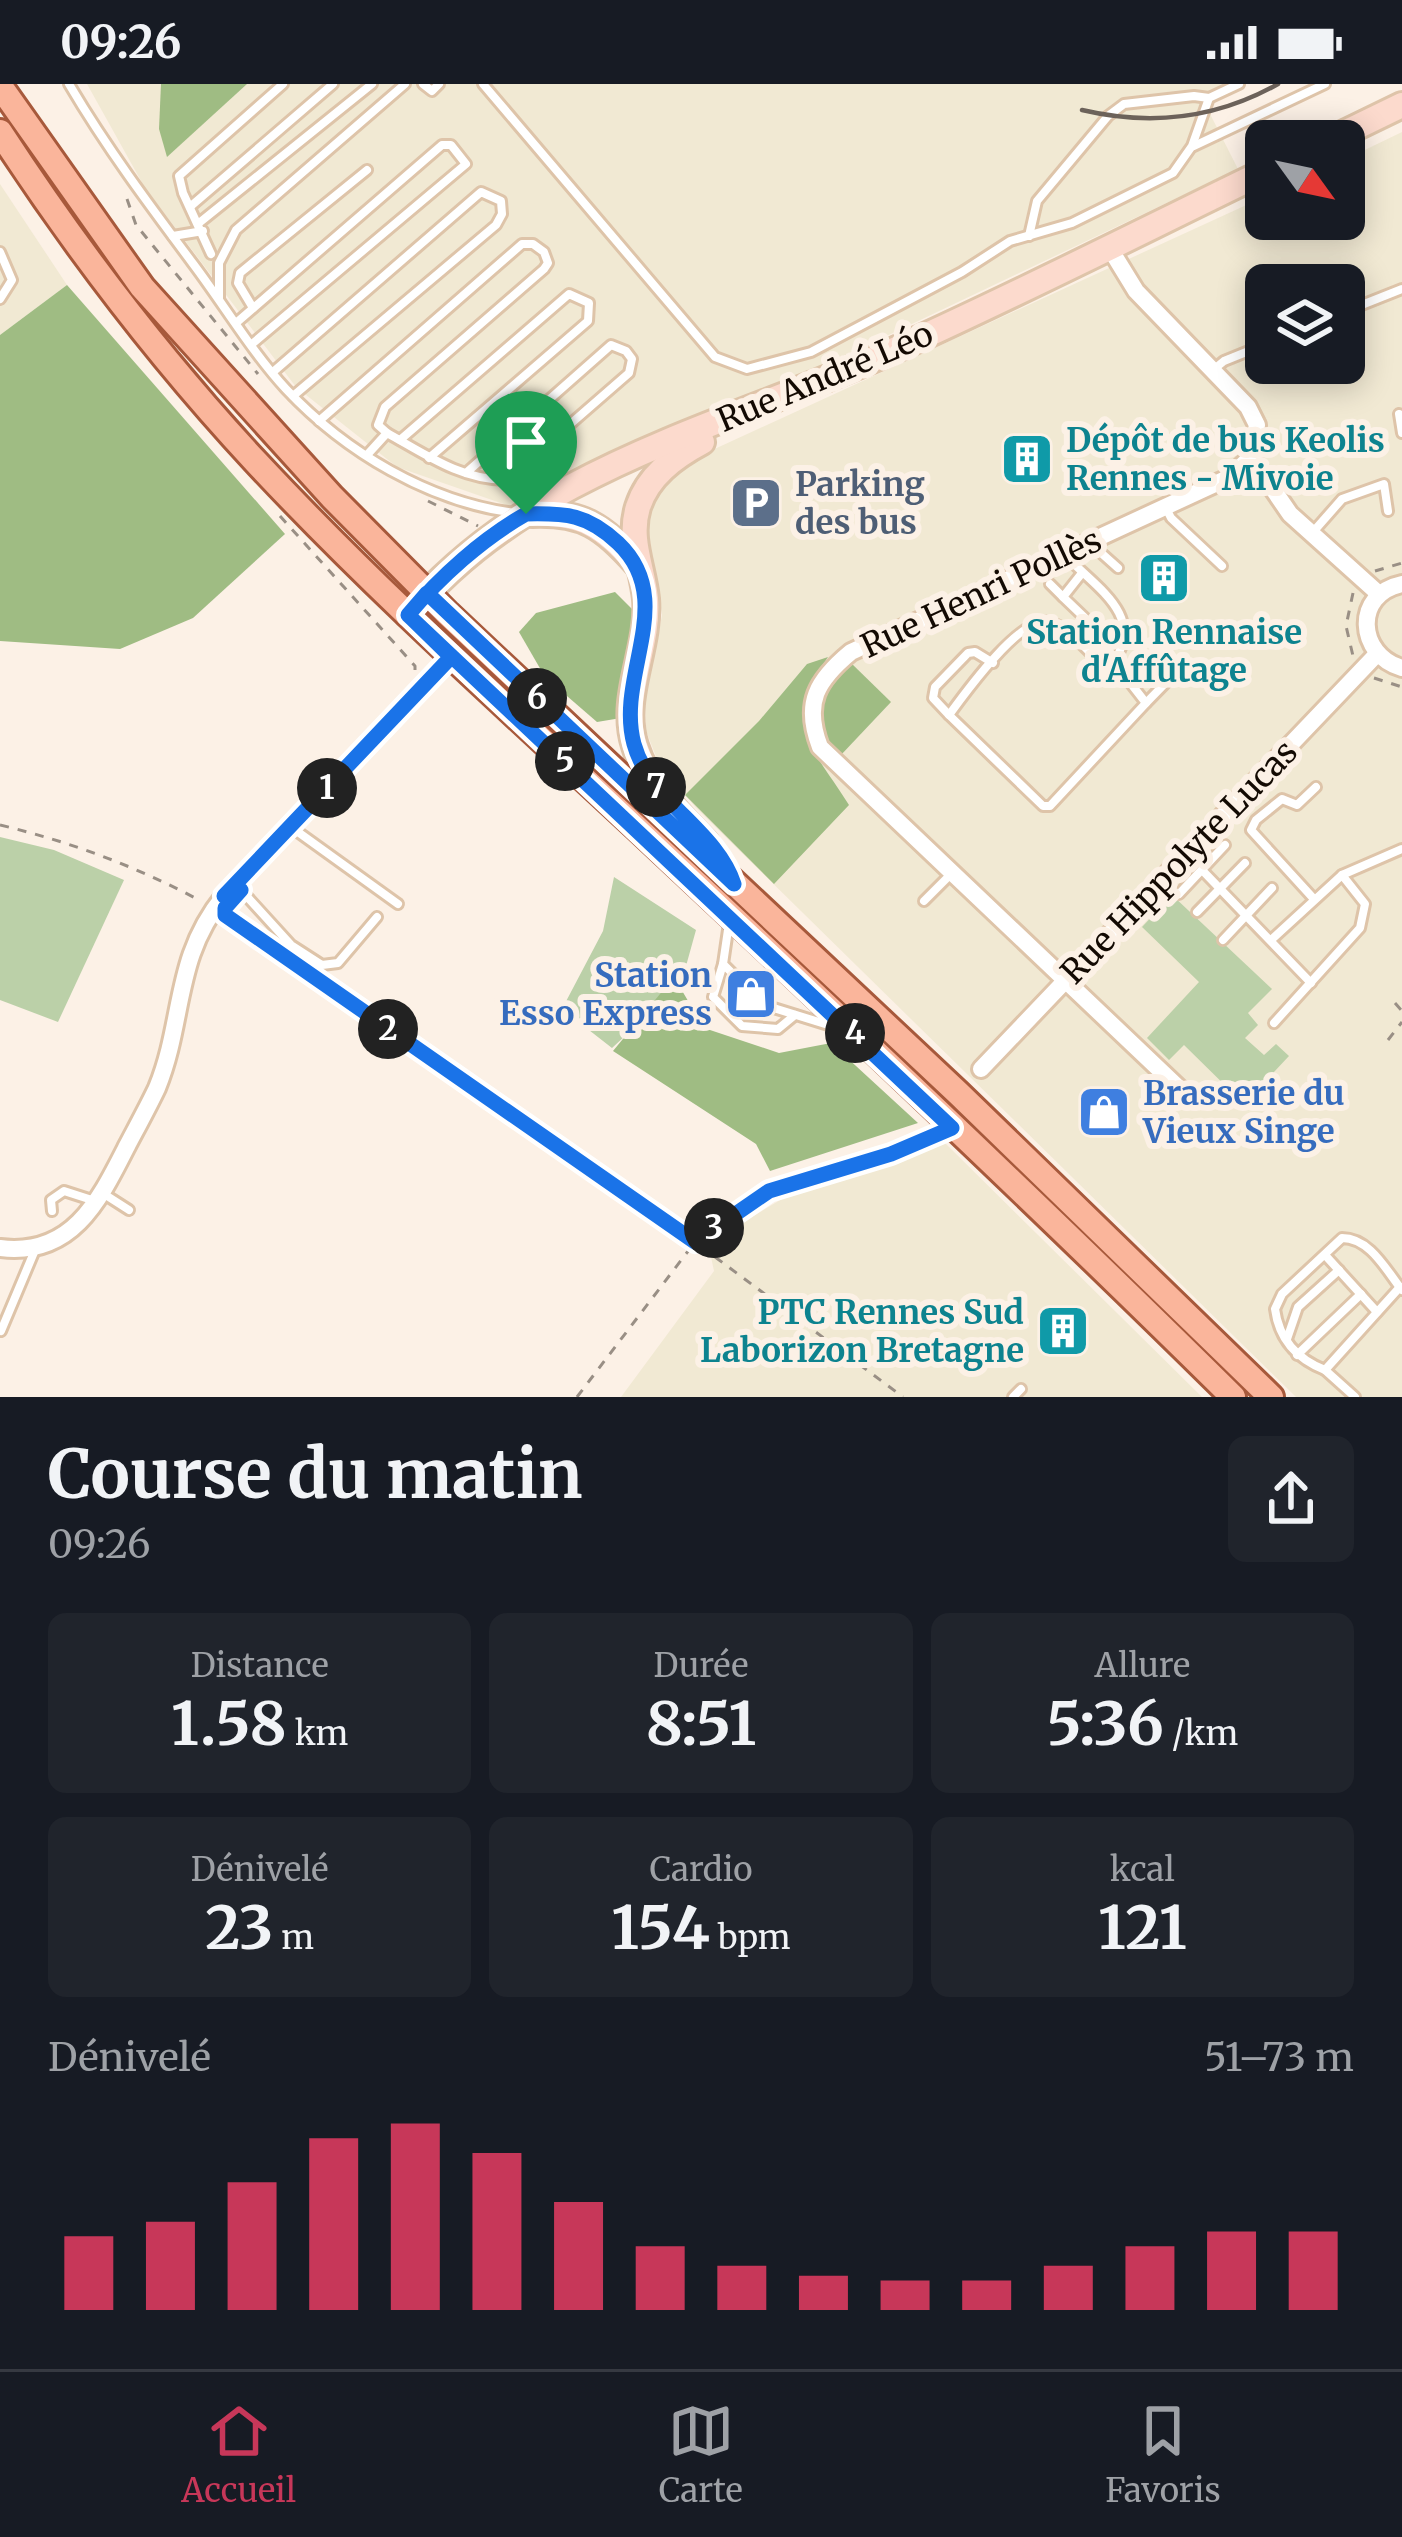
<!DOCTYPE html>
<html lang="fr">
<head>
<meta charset="utf-8">
<style>
  :root { --surface:#171b24; --page:#20242c; --text:#f1f3f6; --muted:#9ea1a6; --line:#363941; --accent:#c73759 }
  body { margin:0; font-family:Merriweather,serif; background:var(--page); color:var(--text); height:100vh; display:flex; flex-direction:column; font-size:45px; white-space:nowrap }
  * { box-sizing:border-box; margin:0 }
  p { font-size:39px; color:var(--muted) }
  .icon { flex:none; width:66px; height:66px; fill:none; stroke:currentColor; stroke-width:2; stroke-linecap:round; stroke-linejoin:round }
  .map { position:relative; height:1313px; overflow:hidden }
  .sheet { display:flex; flex-direction:column; background:var(--surface); flex:1 }
  .sheet>* { flex:none }
  .needle { width:78px; rotate:123deg }
  .tools { position:absolute; left:1245px; top:36px; display:grid; gap:24px }
  .tools a { display:grid; place-items:center; width:120px; height:120px; border-radius:18px; background:var(--surface); box-shadow:0 6px 30px #0003; font-size:60px }
  .pin { position:absolute; display:grid; place-items:center; width:102px; height:102px; color:#fff; margin:-123px -51px; border-radius:50% 50% 50% 0; rotate:-45deg; box-shadow:0 0 12px #0007 }
  .pin .icon { rotate:45deg }
  .km { position:absolute; width:60px; height:60px; margin:-30px; border-radius:50%; background:#222; color:#fff; font-size:33px; line-height:60px; text-align:center }
  .round { display:grid; place-items:center; flex:none; width:126px; height:126px; border-radius:18px; background:var(--page) }
  .overview { display:flex; align-items:center; justify-content:space-between; height:204px; padding:0 48px }
  h1 { font-size:66px; font-weight:700; line-height:90px }
  .metrics { display:grid; grid-template-columns:repeat(3,1fr); gap:18px; height:204px; padding:12px 48px }
  .metrics div { display:grid; align-content:center; border-radius:18px; background:var(--page); text-align:center }
  .metrics b { font-size:60px; font-weight:700 }
  .metrics small { font-size:33px; font-weight:400 }
  .metrics p { font-size:33px }
  .chart { height:336px; padding:24px 48px }
  .chart p { display:flex; justify-content:space-between }
  .chart svg { width:100%; height:216px; margin-top:12px; stroke:var(--accent); stroke-width:6 }
  .status { display:flex; justify-content:space-between; align-items:center; height:84px; padding:0 60px; background:var(--surface); direction:ltr }
  .status svg { height:33px; fill:currentColor }
  .dock { display:flex; justify-content:space-around; align-items:center; height:168px; border-top:3px solid var(--line); background:var(--surface); font-size:33px; color:var(--muted) }
  .dock a { display:grid; justify-items:center; gap:6px }
  .dock .selected { color:var(--accent) }
  .map>svg:first-child { display:block }
  .industrial { fill:#f1e9d3; fill-rule:evenodd }
  .green { fill:#bbd0a8 }
  .forest { fill:#9fbc83 }
  .lines { fill:none; stroke-linecap:round; stroke-linejoin:round }
  .lane-casing { stroke:#dec4a9; stroke-width:14 }
  .street-casing { stroke:#dec4a9; stroke-width:22 }
  .secondary-casing { stroke:#dec4a9; stroke-width:30 }
  .primary-casing { stroke:#a7593b; stroke-width:30 }
  .path { stroke:#998f85; stroke-width:3; stroke-dasharray:9 9; stroke-linecap:butt }
  .lane { stroke:#fff; stroke-width:8 }
  .street { stroke:#fff; stroke-width:16 }
  .secondary { stroke:#fcdacd; stroke-width:24 }
  .primary { stroke:#fab59b; stroke-width:24 }
  .rail { stroke:#6c625a; stroke-width:4.5 }
  .route-casing { stroke:#fff; stroke-width:24 }
  .route { stroke:#1a73e8; stroke-width:15 }
  .labels { text-anchor:middle; dominant-baseline:central; stroke-width:12; stroke-linejoin:round; paint-order:stroke }
  .street-label { font-size:33px; fill:#130a03; stroke:#fcf1e6 }
  .culture-label { font-size:33px; font-weight:bold; fill:#0d838f; stroke:#fcf1e6; text-anchor:start }
  .service-label { font-size:33px; font-weight:bold; fill:#4e5e75; stroke:#fcf1e6; text-anchor:start }
  .shop-label { font-size:33px; font-weight:bold; fill:#366cbe; stroke:#fcf1e6; text-anchor:end }
</style>
</head>
<body>
<div class="status"><b>09:26</b><svg viewBox="0 0 49 12"><path d="M0 12V9h3v3zM5 12V6h3v6zM10 12V3h3v9zM15 12V0h3v12zM26 1h20v11H26zM47 4h2v5h-2z"/></svg></div>
<div class="map">
<svg width="1402" height="1313" viewBox="0 0 1402 1313">
  <rect width="100%" height="100%" fill="#fcf1e6"/>
  <!-- industrial -->
  <g class="industrial">
    <polygon points="87,0 1245,0 1206,22 1238,85 851,269 512,423 397,383 296,303 145,104"/>
    <path d="M1402 48V1313H1296L695 723 657 675 646 647 645 619 662 531 648 453 651 425 662 400 708 368 1266 112V135H1344V76ZM1266 201H1344V279H1266Z"/>
    <polygon points="0,100 67,201 0,251"/>
    <polygon points="945,1059 1202,1313 621,1313 714,1187 708,1159 787,1112"/>
  </g>
  <!-- green -->
  <g class="green">
    <polygon points="0,753 54,766 124,796 58,938 0,916"/>
    <polygon points="614,793 696,846 681,900 612,964 562,925 603,847"/>
    <polygon points="1172,811 1272,905 1248,929 1258,941 1245,954 1264,971 1276,960 1289,972 1244,1020 1184,961 1169,976 1147,954 1199,898 1142,843"/>
  </g>
  <!-- forest -->
  <g class="forest">
    <polygon points="161,0 247,0 167,73 159,45"/>
    <polygon points="67,201 285,450 193,534 120,565 0,557 0,251"/>
    <polygon points="615,508 637,530 621,634 597,638 545,593 519,548 536,529"/>
    <path d="M828 573C782 644 810 659 849 721L774 800 685 711 759 637 807 580Z"/>
    <path d="M851 579 891 618 840 672 824 656C815 625 827 600 851 579Z"/>
    <polygon points="674,893 704,944 779,969 831,959 918,1039 770,1087 756,1060 613,967"/>
  </g>
  <g class="lines">
    <!-- lane casing -->
    <g class="lane-casing">
      <g id="lane">
        <path d="M69 0C106 63 150 122 194 181 224 221 252 268 286 305 345 368 429 418 515 429"/>
        <polyline points="423,0 432,7 439,0"/>
        <polyline points="483,0 715,273 747,285 811,268 962,188 1010,157 1072,139 1173,89 1192,62 1209,14 1239,0"/>
        <polyline points="1194,62 1325,0"/>
        <polyline points="191,122 333,0"/>
        <polyline points="199,139 372,0"/>
        <polyline points="173,152 203,147"/>
        <polyline points="1029,152 1037,117 1108,32 1124,20 1194,12 1209,14"/>
        <polyline points="0,168 12,196 0,215"/>
        <polyline points="211,170 183,109 179,92 283,0"/>
        <polyline points="219,214 219,179 236,146 405,0"/>
        <polyline points="253,224 238,199 240,189 367,86"/>
        <polyline points="1344,228 1402,205"/>
        <polyline points="236,239 442,61 451,61 466,80 252,260"/>
        <polyline points="1213,286 1224,277 1266,260"/>
        <polyline points="273,288 481,108 501,117 502,130 496,141 293,312"/>
        <polyline points="1399,330 1402,349"/>
        <polyline points="319,337 522,160 533,160 544,168 548,179 544,185 385,323 378,341 387,349"/>
        <polyline points="400,356 569,210 589,219 588,237 429,374"/>
        <path d="M367 371 387 349C425 370 461 396 506 396L629 289 632 275 626 267 611 261 466 389"/>
        <polyline points="1166,424 1171,434 1222,482"/>
        <polyline points="1313,448 1342,415 1384,400 1388,427"/>
        <polyline points="1090,459 1118,484"/>
        <path d="M1065 471C1096 504 1145 530 1114 578L1101 579C1086 566 1069 543 1049 538 1021 531 965 609 949 631L1043 722H1050L1146 619 1114 578"/>
        <polyline points="1082,489 1063,513 1086,535"/>
        <polyline points="1050,500 1063,513"/>
        <polyline points="1146,619 1183,581"/>
        <polyline points="949,631 933,614 935,603 968,569 975,568 993,579"/>
        <polyline points="291,743 398,820"/>
        <polyline points="1202,786 1311,899"/>
        <polyline points="231,809 241,806 291,861 322,881 338,879 377,833"/>
        <polyline points="1179,810 1225,761"/>
        <polyline points="1313,814 1251,746 1256,736 1282,715 1297,721 1316,703"/>
        <polyline points="924,817 952,789"/>
        <polyline points="1197,828 1245,779"/>
        <polyline points="729,839 723,880 764,921 838,944"/>
        <polyline points="1223,856 1272,804"/>
        <polyline points="1271,856 1342,791 1402,765"/>
        <polyline points="723,880 713,913 742,942 778,945 795,931"/>
        <polyline points="1274,939 1360,844 1365,820 1342,791"/>
        <polyline points="104,1110 129,1126"/>
        <polyline points="52,1127 51,1116 64,1107 95,1117"/>
        <polyline points="1325,1171 1377,1228"/>
        <polyline points="1,1247 35,1166"/>
        <polyline points="1287,1255 1298,1223 1339,1186"/>
        <polyline points="1297,1271 1361,1210"/>
        <path d="M1325 1286C1297 1275 1279 1255 1275 1225L1282 1210 1342 1154C1370 1154 1386 1186 1402 1206"/>
        <polyline points="1013,1313 1021,1305"/>
        <polyline points="1355,1313 1325,1286 1400,1203"/>
      </g>
    </g>
    <!-- street casing -->
    <g class="street-casing">
      <g id="street">
        <polyline points="1109,163 1136,207 1248,323 1257,341 1251,373 1290,430 1379,510"/>
        <path d="M1402 500C1353 510 1357 571 1402 584"/>
        <polyline points="981,985 1376,571"/>
        <path d="M1183 1008 820 663C803 619 817 596 851 568L1230 393 1251 373"/>
        <path d="M0 1164C72 1173 99 1117 127 1062 137 1043 148 1023 157 1004 185 935 173 875 224 812L451 573"/>
      </g>
    </g>
    <!-- secondary casing -->
    <g class="secondary-casing">
      <g id="secondary">
        <polyline points="1328,57 1402,21"/>
        <path d="M702 358C674 373 648 392 638 423 628 455 643 484 646 515 650 564 619 614 635 662 647 701 679 730 706 759"/>
        <path d="M532 430C584 428 602 442 637 480"/>
        <path d="M408 531C525 389 719 343 881 272 1011 214 1138 149 1266 87"/>
      </g>
    </g>
    <!-- primary casing -->
    <g class="primary-casing">
      <g id="primary">
        <polyline points="0,2 142,203 332,413 448,530 958,1009 1271,1313"/>
        <path d="M0 48C75 163 162 277 256 378 380 511 516 631 649 755 846 939 1042 1124 1233 1313"/>
      </g>
    </g>
    <!-- path -->
    <g class="path">
      <polyline points="127,115 136,141 258,290"/>
      <polyline points="428,417 478,442"/>
      <polyline points="280,432 415,582 415,586"/>
      <polyline points="1375,487 1402,479"/>
      <polyline points="1353,509 1346,542 1353,572"/>
      <polyline points="1374,594 1402,603"/>
      <path d="M0 741C71 758 135 782 199 816"/>
      <polyline points="228,833 695,1158 903,1313"/>
      <polyline points="1395,919 1402,927"/>
      <polyline points="1388,956 1402,938"/>
      <polyline points="577,1313 695,1158 769,1107 891,1070 934,1052"/>
    </g>
    <!-- lane -->
    <use href="#lane" class="lane"/>
    <!-- street -->
    <use href="#street" class="street"/>
    <!-- secondary -->
    <use href="#secondary" class="secondary"/>
    <!-- primary -->
    <use href="#primary" class="primary"/>
    <!-- rail -->
    <path class="rail" d="M1082 26C1150 42 1216 35 1278 0"/>
  </g>
  <g class="lines">
    <!-- route casing -->
    <g class="route-casing">
      <path id="route" d="M526 430C482 455 440 493 408 531L451 573 224 812 241 806 225 824V831L695 1158 769 1107 891 1070 952 1044 408 531 427 509 734 800C716 745 650 718 634 660 615 591 679 517 618 459 587 430 566 429 526 430"/>
    </g>
    <!-- route -->
    <use href="#route" class="route"/>
  </g>
  <!-- icons -->
  <defs>
    <g id="building-square" transform="scale(2.7)"><rect x="-9" y="-9" width="18" height="18" rx="4" fill="#0f9aa8" stroke="#fcf1e6"/><path d="M-4-6H4V6H1V3H-1V6H-4ZM-2.5-4.3h1.7v1.8h-1.7ZM.8-4.3h1.7v1.8H.8ZM-2.5-1h1.7V.8h-1.7ZM.8-1h1.7V.8H.8Z" fill="#fff"/></g>
    <g id="parking-square" transform="scale(2.7)"><rect x="-9" y="-9" width="18" height="18" rx="4" fill="#5c6f8a" stroke="#fcf1e6"/><path d="M-3.5-5.5H1a3.5 3.5 0 0 1 0 7H-1V5.5H-3.5ZM-1-3.4V-.6H.8a1.4 1.4 0 0 0 0-2.8Z" fill="#fff"/></g>
    <g id="shop-square" transform="scale(2.7)"><rect x="-9" y="-9" width="18" height="18" rx="4" fill="#3f7fe0" stroke="#fcf1e6"/><path d="M-5-2.5h2.3a2.7 3.5 0 0 1 5.4 0H5L5.5 6h-11ZM-1.5-2.5h3a1.5 2.3 0 0 0-3 0Z" fill="#fff"/></g>
  </defs>
  <g fill-rule="evenodd">
    <use href="#building-square" x="1027" y="375"/>
    <use href="#parking-square" x="756" y="419"/>
    <use href="#building-square" x="1164" y="494"/>
    <use href="#shop-square" x="751" y="910"/>
    <use href="#shop-square" x="1104" y="1028"/>
    <use href="#building-square" x="1063" y="1247"/>
  </g>
  <g class="labels">
    <!-- street labels -->
    <g class="street-label">
      <text transform="translate(825 293) rotate(-23)">Rue André Léo</text>
      <text transform="translate(981 509) rotate(-25)">Rue Henri Pollès</text>
      <text transform="translate(1179 778) rotate(-46)">Rue Hippolyte Lucas</text>
    </g>
    <!-- culture labels -->
    <g class="culture-label">
      <text x="1066" y="356">Dépôt de bus Keolis<tspan x="1066" dy="38">Rennes - Mivoie</tspan></text>
      <text x="1164" y="548" text-anchor="middle">Station Rennaise<tspan x="1164" dy="38">d'Affûtage</tspan></text>
      <text x="1024" y="1228" text-anchor="end">PTC Rennes Sud<tspan x="1024" dy="38">Laborizon Bretagne</tspan></text>
    </g>
    <!-- service labels -->
    <g class="service-label">
      <text x="795" y="400">Parking<tspan x="795" dy="38">des bus</tspan></text>
    </g>
    <!-- shop labels -->
    <g class="shop-label">
      <text x="712" y="891">Station<tspan x="712" dy="38">Esso Express</tspan></text>
      <text x="1143" y="1009" text-anchor="start">Brasserie du<tspan x="1143" dy="38">Vieux Singe</tspan></text>
    </g>
  </g>
</svg>
<div class="tools">
<a><svg class="needle" viewBox="-14 -14 28 28"><path d="M0-13l5 13h-10z" fill="#e53935"/><path d="M0 13l5-13h-10z" fill="#9ea1a6"/></svg></a>
<a><svg class="icon" aria-label="layers" viewBox="0 0 24 24"><path d="M12 4l9 5-9 5-9-5zM3 14l9 5 9-5"/></svg></a>
</div>
<div class="pin" style="left:526px;top:430px;background:#1e9e55"><svg class="icon" aria-label="arrive" viewBox="0 0 24 24"><path d="M6 21V4h12l-3 4 3 4H6"/></svg></div>
<b class="km" style="left:327px;top:704px">1</b>
<b class="km" style="left:388px;top:945px">2</b>
<b class="km" style="left:714px;top:1144px">3</b>
<b class="km" style="left:855px;top:949px">4</b>
<b class="km" style="left:565px;top:677px">5</b>
<b class="km" style="left:537px;top:614px">6</b>
<b class="km" style="left:656px;top:703px">7</b>
</div>
<section class="sheet">
<div class="overview"><div><h1>Course du matin</h1><p>09:26</p></div><a class="round"><svg class="icon" aria-label="share" viewBox="0 0 24 24"><path d="M12 15V3M7 8l5-5 5 5M5 13v7h14v-7"/></svg></a></div>
<div class="metrics">
<div><p>Distance</p><b>1.58<small> km</small></b></div>
<div><p>Durée</p><b>8:51</b></div>
<div><p>Allure</p><b>5:36<small> /km</small></b></div>
</div>
<div class="metrics">
<div><p>Dénivelé</p><b>23<small> m</small></b></div>
<div><p>Cardio</p><b>154<small> bpm</small></b></div>
<div><p>kcal</p><b>121</b></div>
</div>
<div class="chart"><p><span>Dénivelé</span>51–73 m</p>
<svg viewBox="0 0 160 44" preserveAspectRatio="none"><path d="M5 44V29M15 44V26M25 44V18M35 44V9M45 44V6M55 44V12M65 44V22M75 44V31M85 44V35M95 44V37M105 44V38M115 44V38M125 44V35M135 44V31M145 44V28M155 44V28"/></svg>
</div>
</section>
<nav class="dock">
<a class="selected"><svg class="icon" aria-label="home" viewBox="0 0 24 24"><path d="M3 11l9-7 9 7M6 9v11h12V9"/></svg>Accueil</a>
<a><svg class="icon" aria-label="map" viewBox="0 0 24 24"><path d="M3 6l6-2 6 2 6-2v14l-6 2-6-2-6 2zM9 4v14M15 6v14"/></svg>Carte</a>
<a><svg class="icon" aria-label="saved" viewBox="0 0 24 24"><path d="M7 4h10v16l-5-4-5 4z"/></svg>Favoris</a>
</nav>
</body>
</html>
